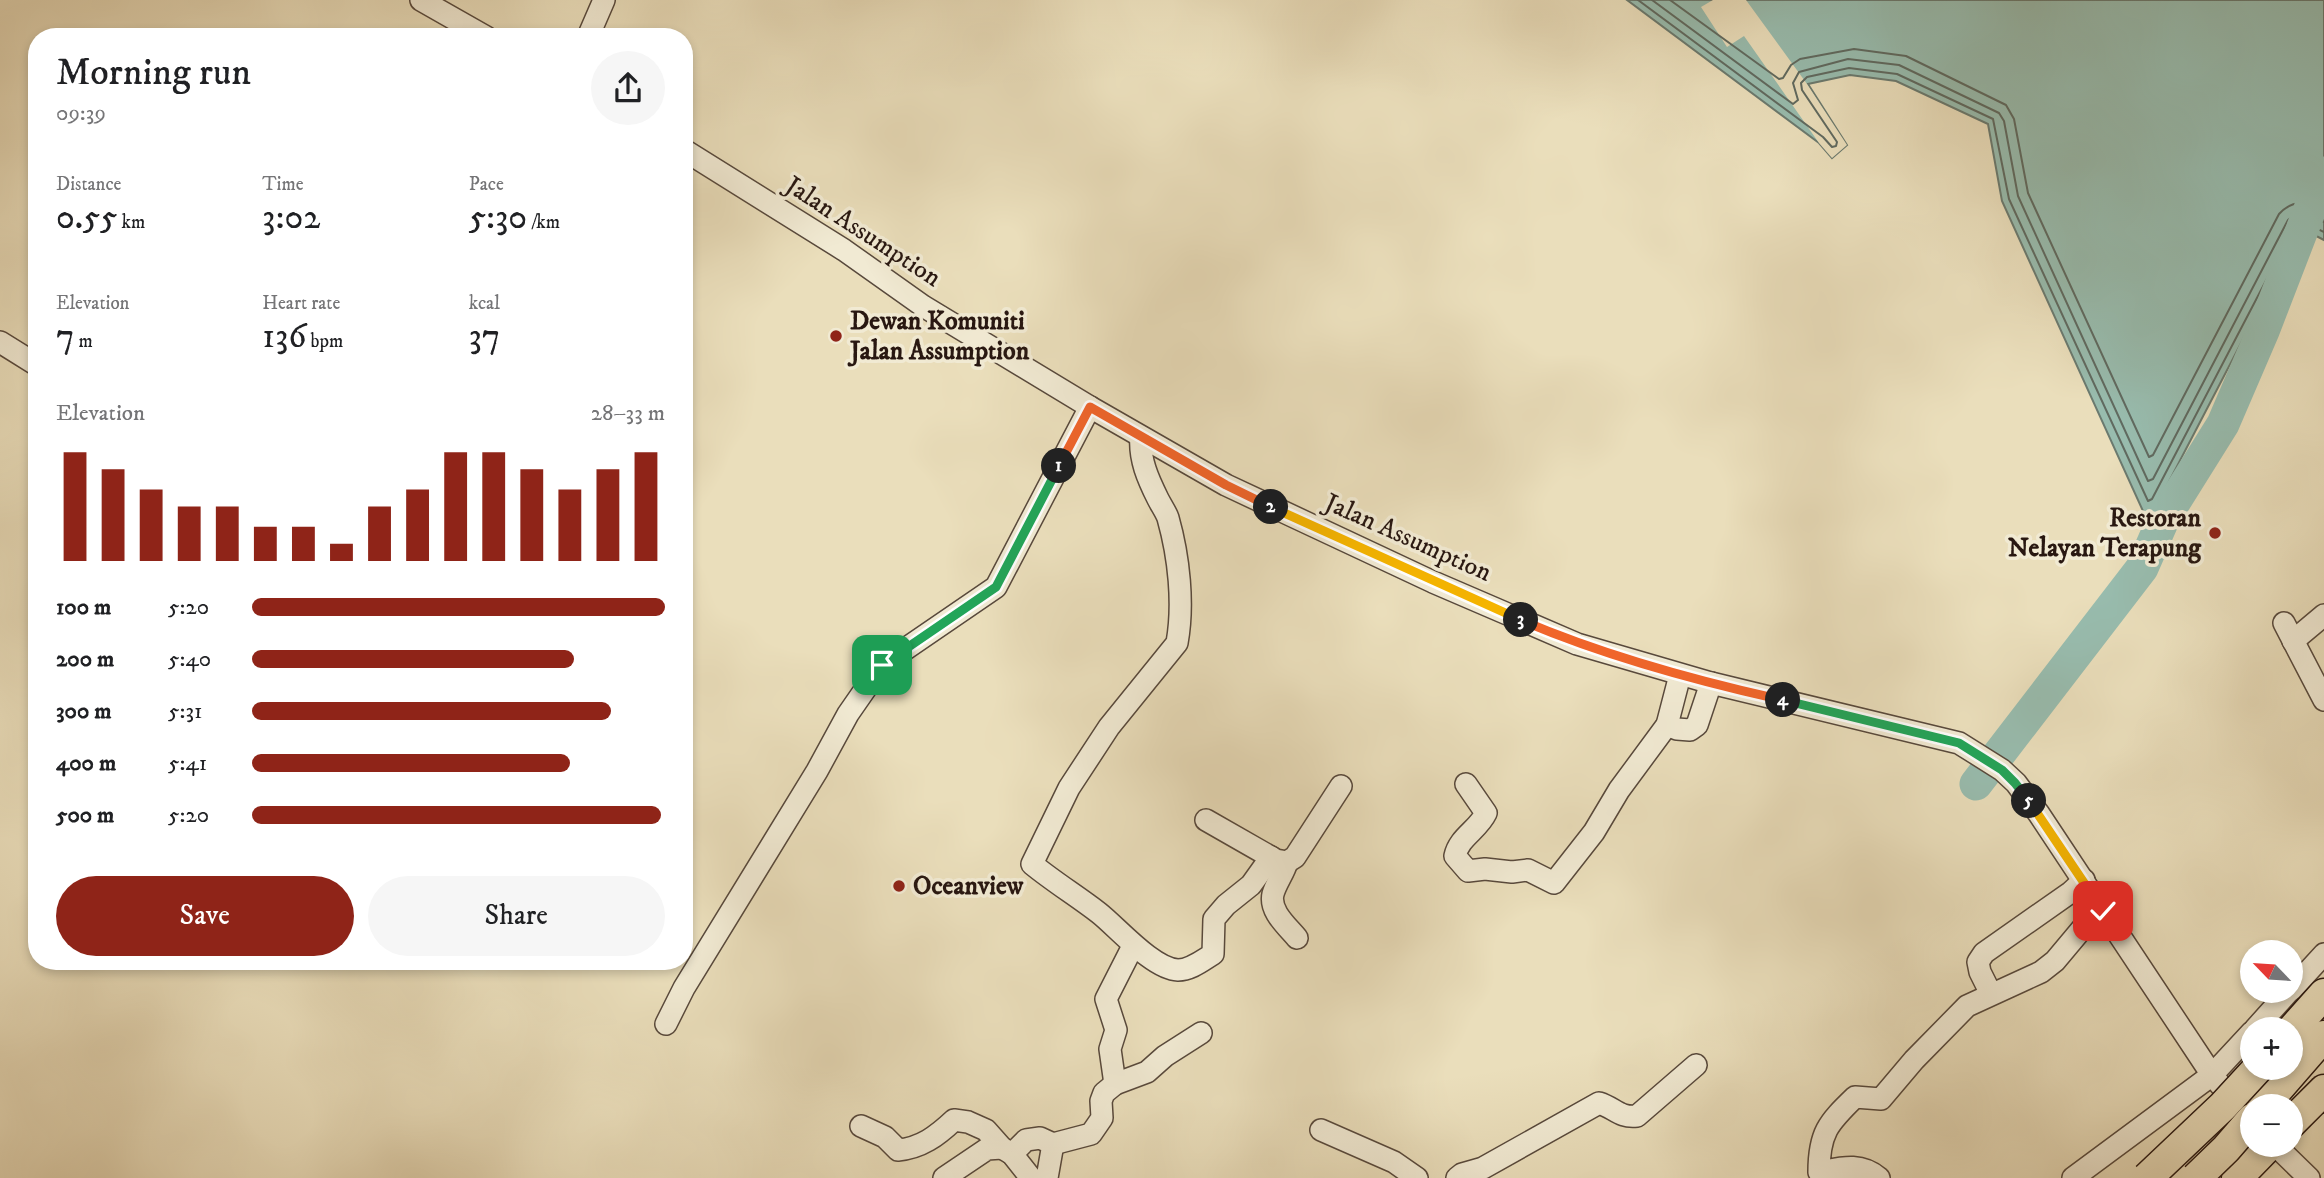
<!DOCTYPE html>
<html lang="en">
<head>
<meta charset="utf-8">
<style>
  :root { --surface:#fff; --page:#f6f6f6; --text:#202124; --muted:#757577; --accent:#8f2418 }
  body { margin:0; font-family:"IM FELL DW Pica",serif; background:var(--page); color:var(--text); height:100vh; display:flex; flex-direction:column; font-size:26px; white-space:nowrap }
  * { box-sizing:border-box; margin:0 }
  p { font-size:23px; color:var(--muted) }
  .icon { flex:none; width:38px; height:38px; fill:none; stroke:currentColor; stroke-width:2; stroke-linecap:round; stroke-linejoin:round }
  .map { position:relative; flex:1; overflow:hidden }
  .side { position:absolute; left:28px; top:28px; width:665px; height:942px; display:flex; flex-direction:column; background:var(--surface); border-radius:28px; box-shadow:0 4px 10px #0003 }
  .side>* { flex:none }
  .needle { width:46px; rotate:295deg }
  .buttons { position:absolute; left:2240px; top:940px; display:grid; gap:14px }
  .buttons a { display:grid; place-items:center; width:63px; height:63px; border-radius:50%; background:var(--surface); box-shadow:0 4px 10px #0003; font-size:35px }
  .pin { position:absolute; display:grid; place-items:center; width:60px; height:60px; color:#fff; margin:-30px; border-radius:14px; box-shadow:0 4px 10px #0006 }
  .km { position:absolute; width:35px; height:35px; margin:-18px; border-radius:50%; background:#222; color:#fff; font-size:19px; line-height:35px; text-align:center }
  .round { display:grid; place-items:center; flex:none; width:74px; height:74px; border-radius:37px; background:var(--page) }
  .head { display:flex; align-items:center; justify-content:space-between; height:119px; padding:0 28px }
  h1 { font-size:38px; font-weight:600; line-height:52px }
  .metrics { display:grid; grid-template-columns:repeat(3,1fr); gap:10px; height:119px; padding:7px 28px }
  .metrics div { display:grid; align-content:center }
  .metrics b { font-size:35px; font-weight:600 }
  .metrics small { font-size:19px; font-weight:400 }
  .metrics p { font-size:19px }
  .chart { height:196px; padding:14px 28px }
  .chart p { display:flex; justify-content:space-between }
  .chart svg { width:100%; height:126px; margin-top:7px; stroke:var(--accent); stroke-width:6 }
  .cta { display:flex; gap:14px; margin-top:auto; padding:14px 28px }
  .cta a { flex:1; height:80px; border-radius:42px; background:var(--accent); color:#fff; font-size:28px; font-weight:600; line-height:80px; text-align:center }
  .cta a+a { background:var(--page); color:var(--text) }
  ul { padding:0 28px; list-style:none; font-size:23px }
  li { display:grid; grid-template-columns:112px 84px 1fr; align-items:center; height:52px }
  li i { height:18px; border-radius:9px; background:var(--accent) }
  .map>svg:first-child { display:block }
  .water { fill:#98bcae; stroke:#6b7a6f; stroke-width:2 }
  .pier { fill:#eadebb }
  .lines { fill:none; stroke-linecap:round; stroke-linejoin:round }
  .shore { stroke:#606a60; stroke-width:2 }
  .river { stroke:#98bcae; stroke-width:33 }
  .minor-casing { stroke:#58493c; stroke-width:24 }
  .highway-casing { stroke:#281711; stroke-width:33 }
  .minor { stroke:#f1ead3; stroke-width:21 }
  .highway { stroke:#eadebb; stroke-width:30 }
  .highway-bridge-casing { stroke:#281711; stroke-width:33; stroke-linecap:butt }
  .highway-bridge { stroke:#eadebb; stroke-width:30 }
  .split-1-casing { stroke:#fff; stroke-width:14 }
  .split-2-casing { stroke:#fff; stroke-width:14 }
  .split-3-casing { stroke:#fff; stroke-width:14 }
  .split-4-casing { stroke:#fff; stroke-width:14 }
  .split-5-casing { stroke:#fff; stroke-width:14 }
  .split-6-casing { stroke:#fff; stroke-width:14 }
  .split-1 { stroke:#22a559; stroke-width:9 }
  .split-2 { stroke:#f0652b; stroke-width:9 }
  .split-3 { stroke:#f5b400; stroke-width:9 }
  .split-4 { stroke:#f0652b; stroke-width:9 }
  .split-5 { stroke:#22a559; stroke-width:9 }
  .split-6 { stroke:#f5b400; stroke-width:9 }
  .poi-dot { fill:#8f2418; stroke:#f1ead3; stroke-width:2.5 }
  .labels { text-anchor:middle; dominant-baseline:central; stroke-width:7; stroke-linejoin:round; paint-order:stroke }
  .street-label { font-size:26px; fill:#281711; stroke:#f1ead3 }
  .poi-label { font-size:26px; font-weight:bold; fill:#281711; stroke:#f1ead3; text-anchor:start }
</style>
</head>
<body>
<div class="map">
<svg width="2324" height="1178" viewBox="0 0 2324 1178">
  <rect width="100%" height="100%" fill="#eadebb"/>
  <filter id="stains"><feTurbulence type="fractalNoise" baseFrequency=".00286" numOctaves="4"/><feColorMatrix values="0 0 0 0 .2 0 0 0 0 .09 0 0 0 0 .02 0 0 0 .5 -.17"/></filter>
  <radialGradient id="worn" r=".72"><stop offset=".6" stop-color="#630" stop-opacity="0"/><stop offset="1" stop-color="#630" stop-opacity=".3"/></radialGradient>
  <!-- water -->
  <polygon class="water" points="1627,0 2324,0 2324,240 2301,228 2148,522 2002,201 1988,124 1896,81 1850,75 1808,84 1847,145 1832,158 1819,143"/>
  <!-- pier -->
  <polygon class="pier" points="1713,0 1746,0 1807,84 1847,145 1832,158 1819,143 1744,36 1727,47 1701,7"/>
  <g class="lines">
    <!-- shore -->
    <g class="shore">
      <polyline points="1638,0 1823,137 1832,147 1836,146 1837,142 1802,90 1801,83 1807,77 1849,68 1897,74 1993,119 2009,199 2148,501 2152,499 2295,225 2304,222 2324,232"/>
      <path d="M1652 0 1793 104 1798 100 1793 83 1799 72 1848 59 1899 65 1999 113 2004 121 2018 196 2148 481 2153 479 2288 220C2300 208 2311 215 2324 222"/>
      <path d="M1670 0 1779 79 1783 78 1791 65 1800 59 1854 49 1906 56 2006 105 2014 119 2028 193 2149 457 2153 455 2279 214C2293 199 2307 201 2324 210"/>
    </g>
    <!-- river -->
    <polyline class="river" points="1976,784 2142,568 2163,520 2223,424 2263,331 2324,173"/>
    <!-- minor casing -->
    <g class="minor-casing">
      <g id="minor">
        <polyline points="421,0 486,37"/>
        <polyline points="588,37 604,0"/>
        <polyline points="684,150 844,250 923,306 1090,407 1226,485 1433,582 1577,644 1711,683 1959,743 2002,770 2016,783 2039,814 2212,1075 2239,1107"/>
        <polyline points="0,342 37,365"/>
        <path d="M1141 437C1139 459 1148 479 1158 499 1161 505 1166 512 1168 518 1179 557 1184 604 1177 643L1109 727 1069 788 1032 864C1054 882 1077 896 1099 913 1118 928 1153 969 1178 970 1191 970 1203 960 1213 954L1214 919 1226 905 1251 885 1271 857"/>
        <polyline points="2284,623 2324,700"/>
        <polyline points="2293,641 2324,615"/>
        <polyline points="1667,725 1677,729 1690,730 1697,725 1711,683"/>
        <path d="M1466 784 1486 813C1478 830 1459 837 1455 856L1468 871 1485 869 1512 872 1528 870 1554 883 1594 832 1619 790 1667 725 1680 675"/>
        <polyline points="1206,820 1276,860 1287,862 1295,857 1341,786"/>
        <path d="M1287 862C1284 873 1276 883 1273 894 1269 911 1287 926 1297 938"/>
        <polyline points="2291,990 2324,954"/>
        <polyline points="1991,994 1980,972 1978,962 1984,953 2071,892 2084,880"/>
        <polyline points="666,1024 684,988 817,771 848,714 882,665 996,587 1090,407"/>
        <polyline points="2255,1029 2290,990"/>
        <polyline points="1115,1084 1110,1049 1116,1030 1106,999 1133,946"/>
        <path d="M861 1126 885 1137 898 1150C921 1148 937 1136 954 1120L968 1122 986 1130 1002 1148 1012 1154 1031 1178"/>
        <polyline points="1321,1130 1394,1162 1417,1178"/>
        <polyline points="2274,1144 2309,1178"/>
        <polyline points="1012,1154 1026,1140 1040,1138 1053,1144 1091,1134 1102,1118 1101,1101 1104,1093 1115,1084 1147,1072 1165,1056 1201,1033"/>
        <polyline points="944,1178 987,1149 1002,1148"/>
        <polyline points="1047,1178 1053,1144"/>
        <path d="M1457 1178 1462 1174 1483 1168 1599 1103C1615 1108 1619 1118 1637 1116L1696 1065"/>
        <path d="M1879 1178C1860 1162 1841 1168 1819 1172 1819 1133 1828 1123 1855 1097L1881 1099 1914 1060 1967 1006 2041 972 2055 961 2086 924 2103 911"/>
        <polyline points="2073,1178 2212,1075 2252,1032"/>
      </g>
    </g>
    <!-- highway casing -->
    <g class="highway-casing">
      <g id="highway">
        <polyline points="2291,1031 2324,994"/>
        <polyline points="2263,1106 2324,1036"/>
        <polyline points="2291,1123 2324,1090"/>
        <polyline points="2237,1178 2270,1144"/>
      </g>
    </g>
    <!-- minor -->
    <use href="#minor" class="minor"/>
    <!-- highway -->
    <use href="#highway" class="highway"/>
    <!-- highway-bridge casing -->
    <g class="highway-bridge-casing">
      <g id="highway-bridge">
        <polyline points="2147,1178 2223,1106 2258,1068"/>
        <polyline points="2196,1178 2226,1149 2252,1119"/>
      </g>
    </g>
    <!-- highway-bridge -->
    <use href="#highway-bridge" class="highway-bridge"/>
  </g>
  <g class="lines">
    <!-- split-1 casing -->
    <g class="split-1-casing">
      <polyline id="split-1" points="882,665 996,587 1059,466"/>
    </g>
    <!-- split-2 casing -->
    <g class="split-2-casing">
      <polyline id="split-2" points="1059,466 1090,407 1226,485 1271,507"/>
    </g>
    <!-- split-3 casing -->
    <g class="split-3-casing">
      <polyline id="split-3" points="1271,507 1521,620"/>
    </g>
    <!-- split-4 casing -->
    <g class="split-4-casing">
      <path id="split-4" d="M1521 620C1605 656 1693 680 1783 700"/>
    </g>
    <!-- split-5 casing -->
    <g class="split-5-casing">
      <polyline id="split-5" points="1783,700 1959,743 2002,770 2015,783 2029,801"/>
    </g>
    <!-- split-6 casing -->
    <g class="split-6-casing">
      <polyline id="split-6" points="2029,801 2103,911"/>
    </g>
    <!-- split-1 -->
    <use href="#split-1" class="split-1"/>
    <!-- split-2 -->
    <use href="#split-2" class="split-2"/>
    <!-- split-3 -->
    <use href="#split-3" class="split-3"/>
    <!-- split-4 -->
    <use href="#split-4" class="split-4"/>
    <!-- split-5 -->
    <use href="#split-5" class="split-5"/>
    <!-- split-6 -->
    <use href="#split-6" class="split-6"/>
  </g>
  <!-- markers -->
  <g class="poi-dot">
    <circle cx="836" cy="336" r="7"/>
    <circle cx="2215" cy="533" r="7"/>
    <circle cx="899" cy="886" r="7"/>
  </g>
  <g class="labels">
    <!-- street labels -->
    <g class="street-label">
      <text transform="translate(863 232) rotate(33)">Jalan Assumption</text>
      <text transform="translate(1408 538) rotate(24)">Jalan Assumption</text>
    </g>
    <!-- poi labels -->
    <g class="poi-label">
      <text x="850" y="321">Dewan Komuniti<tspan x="850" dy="30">Jalan Assumption</tspan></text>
      <text x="2201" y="518" text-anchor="end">Restoran<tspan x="2201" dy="30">Nelayan Terapung</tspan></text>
      <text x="913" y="886">Oceanview</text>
    </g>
  </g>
  <rect width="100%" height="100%" filter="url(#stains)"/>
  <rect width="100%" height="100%" fill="url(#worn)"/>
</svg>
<div class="buttons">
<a><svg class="needle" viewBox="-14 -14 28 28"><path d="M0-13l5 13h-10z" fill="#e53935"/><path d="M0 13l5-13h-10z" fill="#757577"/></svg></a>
<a>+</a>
<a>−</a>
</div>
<div class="pin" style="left:882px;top:665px;background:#1e9e55"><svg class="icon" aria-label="arrive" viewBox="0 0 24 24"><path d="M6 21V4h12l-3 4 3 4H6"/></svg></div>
<div class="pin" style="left:2103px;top:911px;background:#d93025"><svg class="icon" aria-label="check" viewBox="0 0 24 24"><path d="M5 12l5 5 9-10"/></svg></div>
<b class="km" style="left:1059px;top:466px">1</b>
<b class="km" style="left:1271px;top:507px">2</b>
<b class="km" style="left:1521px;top:620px">3</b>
<b class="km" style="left:1783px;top:700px">4</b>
<b class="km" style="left:2029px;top:801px">5</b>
<section class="side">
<div class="head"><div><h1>Morning run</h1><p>09:39</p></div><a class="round"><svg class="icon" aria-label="share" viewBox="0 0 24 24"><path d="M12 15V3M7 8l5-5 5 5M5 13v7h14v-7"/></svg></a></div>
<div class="metrics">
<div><p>Distance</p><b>0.55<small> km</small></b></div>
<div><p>Time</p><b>3:02</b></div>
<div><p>Pace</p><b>5:30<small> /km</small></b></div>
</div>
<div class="metrics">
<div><p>Elevation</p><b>7<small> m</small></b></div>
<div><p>Heart rate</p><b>136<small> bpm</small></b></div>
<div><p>kcal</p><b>37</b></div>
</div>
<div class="chart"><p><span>Elevation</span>28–33 m</p>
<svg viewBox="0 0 160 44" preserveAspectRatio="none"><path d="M5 44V6M15 44V12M25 44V19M35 44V25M45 44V25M55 44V32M65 44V32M75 44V38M85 44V25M95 44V19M105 44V6M115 44V6M125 44V12M135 44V19M145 44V12M155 44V6"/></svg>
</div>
<ul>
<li><b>100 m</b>5:20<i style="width:100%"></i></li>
<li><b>200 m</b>5:40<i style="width:78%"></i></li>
<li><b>300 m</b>5:31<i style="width:87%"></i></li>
<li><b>400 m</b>5:41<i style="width:77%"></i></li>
<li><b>500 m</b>5:20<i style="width:99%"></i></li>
</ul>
<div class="cta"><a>Save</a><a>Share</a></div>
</section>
</div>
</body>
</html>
